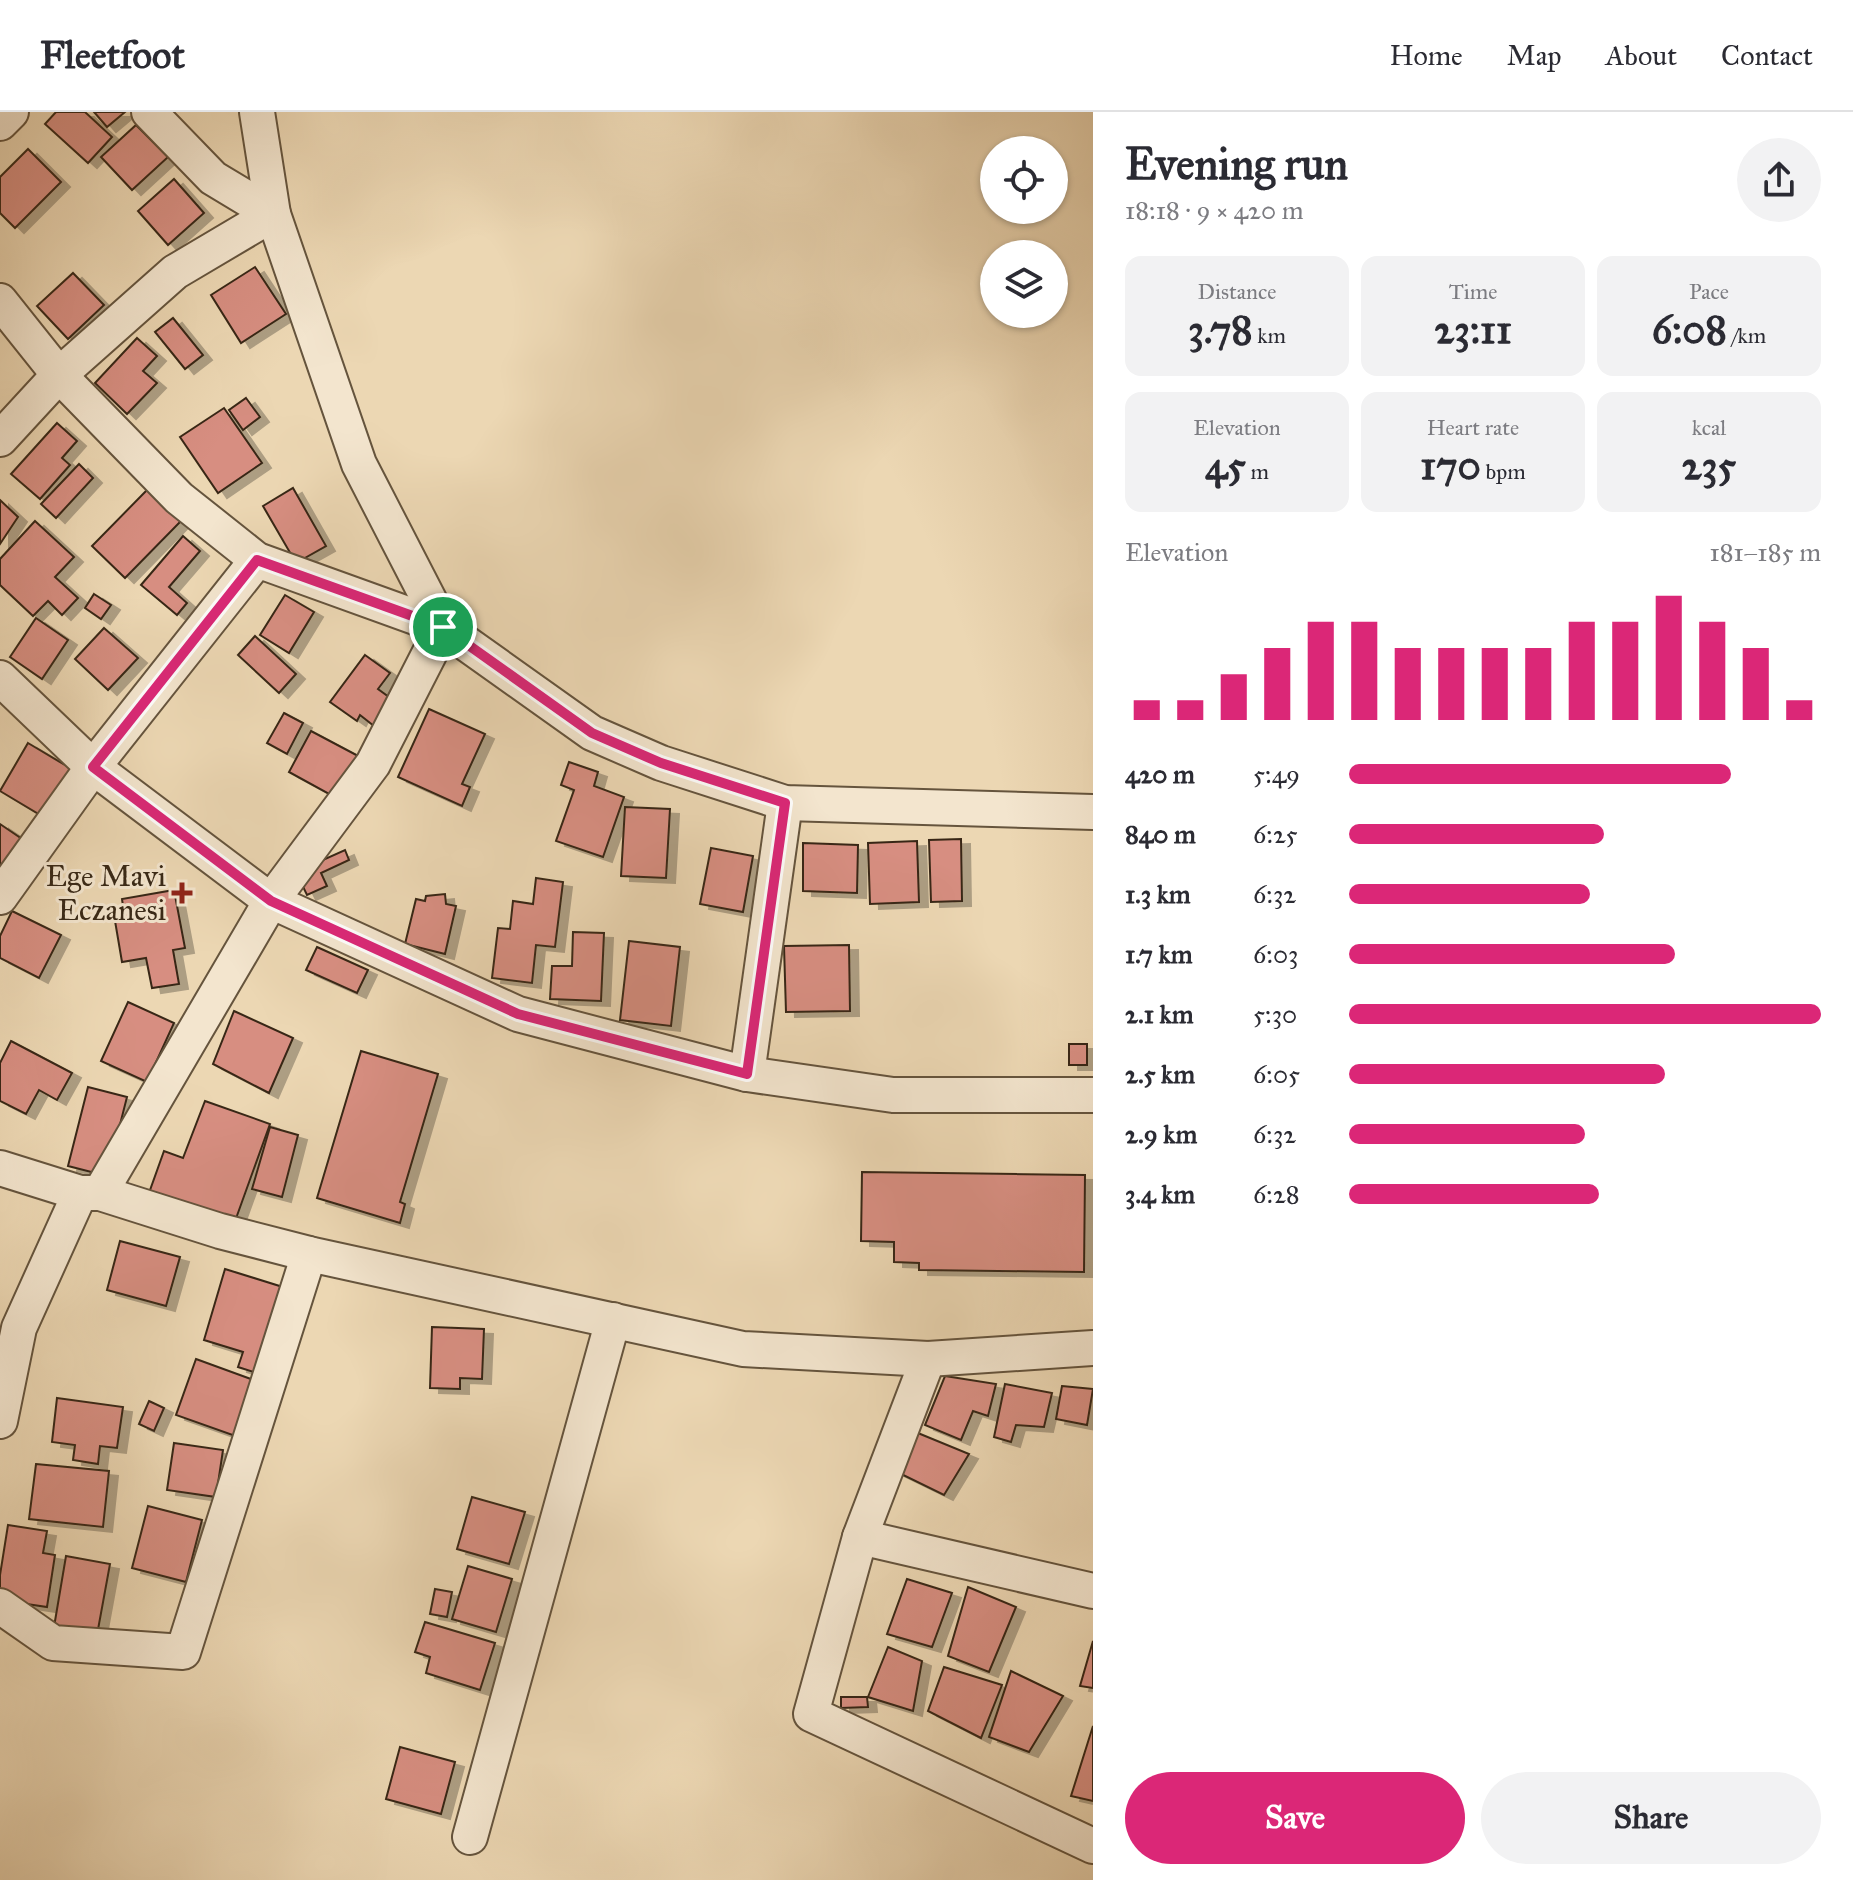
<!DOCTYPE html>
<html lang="en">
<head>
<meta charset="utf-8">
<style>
  :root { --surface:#fff; --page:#f2f2f3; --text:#2b2b33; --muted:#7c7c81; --line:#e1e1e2; --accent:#db2777 }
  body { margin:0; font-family:"IM FELL Great Primer",serif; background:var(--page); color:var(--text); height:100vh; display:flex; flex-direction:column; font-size:30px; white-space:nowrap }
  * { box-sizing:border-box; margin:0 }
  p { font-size:26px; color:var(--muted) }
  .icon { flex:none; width:44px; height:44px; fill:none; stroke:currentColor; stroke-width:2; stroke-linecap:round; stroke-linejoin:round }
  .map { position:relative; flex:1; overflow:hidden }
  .drawer { display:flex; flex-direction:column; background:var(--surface); width:760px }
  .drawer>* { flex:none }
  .fabs { position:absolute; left:980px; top:24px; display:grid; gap:16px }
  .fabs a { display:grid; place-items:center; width:88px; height:88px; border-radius:50%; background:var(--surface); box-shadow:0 2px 6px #0004; font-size:40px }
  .pin { position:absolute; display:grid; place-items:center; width:68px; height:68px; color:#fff; margin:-34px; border:4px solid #fff; border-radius:50%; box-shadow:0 2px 8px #0007 }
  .round { display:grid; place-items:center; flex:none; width:84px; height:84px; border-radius:42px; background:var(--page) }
  .head { display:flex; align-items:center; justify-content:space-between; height:136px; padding:0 32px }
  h1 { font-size:44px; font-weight:700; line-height:60px }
  .stats { display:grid; grid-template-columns:repeat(3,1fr); gap:12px; height:136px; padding:8px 32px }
  .stats div { display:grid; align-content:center; border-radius:16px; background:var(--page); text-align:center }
  .stats b { font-size:40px; font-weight:700 }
  .stats small { font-size:22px; font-weight:400 }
  .stats p { font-size:22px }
  .chart { height:224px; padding:16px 32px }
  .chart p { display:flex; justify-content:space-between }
  .chart svg { width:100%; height:144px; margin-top:8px; stroke:var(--accent); stroke-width:6 }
  .button { display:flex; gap:16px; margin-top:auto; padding:16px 32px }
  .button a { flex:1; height:92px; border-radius:48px; background:var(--accent); color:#fff; font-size:32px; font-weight:700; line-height:92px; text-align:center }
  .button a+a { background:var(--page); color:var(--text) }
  ul { padding:0 32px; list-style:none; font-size:26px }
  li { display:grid; grid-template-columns:128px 96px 1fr; align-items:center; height:60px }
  li i { height:20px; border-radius:10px; background:var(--accent) }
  header { display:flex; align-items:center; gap:48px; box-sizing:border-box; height:112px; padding:0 40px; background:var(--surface); border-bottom:2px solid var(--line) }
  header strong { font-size:38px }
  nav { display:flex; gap:44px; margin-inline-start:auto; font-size:28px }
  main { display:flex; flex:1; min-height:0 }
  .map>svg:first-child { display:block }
  .building { fill:#d78e81; stroke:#382816; stroke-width:2; filter:url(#shadow) }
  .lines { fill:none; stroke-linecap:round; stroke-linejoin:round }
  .minor-casing { stroke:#65543d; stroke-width:38 }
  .minor { stroke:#f3e5ce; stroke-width:34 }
  .route-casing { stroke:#fff; stroke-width:16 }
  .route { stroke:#db2777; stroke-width:10 }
  .poi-dot { fill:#8f2418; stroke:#f3e5ce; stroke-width:3 }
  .labels { text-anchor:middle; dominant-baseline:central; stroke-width:6; stroke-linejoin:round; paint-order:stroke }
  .poi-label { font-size:30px; fill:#382816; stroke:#f3e5ce; text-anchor:end }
</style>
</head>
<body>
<header>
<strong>Fleetfoot</strong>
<nav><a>Home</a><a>Map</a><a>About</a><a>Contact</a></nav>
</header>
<main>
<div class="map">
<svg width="1093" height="1768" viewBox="0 0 1093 1768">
  <defs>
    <filter id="shadow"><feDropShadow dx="9" dy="5" stdDeviation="0" flood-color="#0004"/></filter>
  </defs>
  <rect width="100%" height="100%" fill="#ecd7b3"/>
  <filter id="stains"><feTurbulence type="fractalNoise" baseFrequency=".0025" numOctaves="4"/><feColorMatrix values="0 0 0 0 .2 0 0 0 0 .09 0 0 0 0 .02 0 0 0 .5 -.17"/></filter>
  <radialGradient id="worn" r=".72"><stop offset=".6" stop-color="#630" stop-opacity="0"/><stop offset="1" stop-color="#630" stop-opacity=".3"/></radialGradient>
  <!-- building -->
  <g class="building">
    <polygon points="56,0 85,0 112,25 88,51 45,12"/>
    <polygon points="94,0 125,0 107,15"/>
    <polygon points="136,13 168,45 132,78 101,45"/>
    <polygon points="28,37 61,70 15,116 0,101 0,65"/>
    <polygon points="174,67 204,101 168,133 138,99"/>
    <polygon points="255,155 286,202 241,231 211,183"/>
    <polygon points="73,161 104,193 68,227 37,194"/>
    <polygon points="173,206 203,243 185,257 155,220"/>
    <polygon points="137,226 157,244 143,259 157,271 127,302 95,271"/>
    <polygon points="246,286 260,305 243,318 229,298"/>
    <polygon points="224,296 262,351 218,381 180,325"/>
    <polygon points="57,311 77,329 62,346 70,353 40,387 11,362"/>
    <polygon points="79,352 93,366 56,406 41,392"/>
    <polygon points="293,376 326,434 296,451 263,394"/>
    <polygon points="148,377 181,409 125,466 92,434"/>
    <polygon points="0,388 18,405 0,432"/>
    <polygon points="35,409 74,445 55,465 78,486 62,503 48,489 33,504 0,473 0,447"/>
    <polygon points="183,424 200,439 169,475 187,491 177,503 141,473"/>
    <polygon points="94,482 111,493 101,507 85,496"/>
    <polygon points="285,483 314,500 289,541 260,523"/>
    <polygon points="36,506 68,528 42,567 10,545"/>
    <polygon points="104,516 138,546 108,578 75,547"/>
    <polygon points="255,524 296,562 279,581 238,543"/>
    <polygon points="365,543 390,561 378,577 393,588 374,614 360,603 357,609 330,590"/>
    <polygon points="429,597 485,622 462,672 470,675 462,694 398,665"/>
    <polygon points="284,601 303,611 287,642 267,631"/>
    <polygon points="311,619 362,646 340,688 289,660"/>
    <polygon points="28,631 75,659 47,707 0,679"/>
    <polygon points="569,650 598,660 594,674 624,685 603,745 556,729 574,678 561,673"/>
    <polygon points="625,695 670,697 666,766 621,764"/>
    <polygon points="0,712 25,729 0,756"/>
    <polygon points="961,727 962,789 931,790 929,728"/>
    <polygon points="917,729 919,790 870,792 868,731"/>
    <polygon points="803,731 858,733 857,781 803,779"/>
    <polygon points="711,736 753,744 743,800 700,792"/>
    <polygon points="345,738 349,748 321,761 327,774 307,783 296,760"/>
    <polygon points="536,766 563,770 555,835 536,833 532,871 492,866 498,816 510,817 513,789 533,792"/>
    <polygon points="174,778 185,836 173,838 179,872 152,876 146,846 122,850 114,803 124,801 122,787"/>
    <polygon points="445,782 446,792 456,794 445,842 405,832 416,787 425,789 426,784"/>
    <polygon points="12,799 61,823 39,866 0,846 0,824"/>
    <polygon points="573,820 604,821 601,889 550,887 552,854 572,854"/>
    <polygon points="629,829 680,835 671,914 620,908"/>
    <polygon points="849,833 850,899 786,900 784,834"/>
    <polygon points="317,835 368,858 357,881 306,858"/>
    <polygon points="128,890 174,911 147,970 101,949"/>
    <polygon points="234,899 293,926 269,981 213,952"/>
    <polygon points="11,929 72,961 57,988 39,978 26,1002 0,989 0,951"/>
    <rect x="1069" y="932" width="18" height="21"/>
    <polygon points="361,939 438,962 400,1090 405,1092 400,1111 317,1086"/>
    <polygon points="88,975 127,985 107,1064 68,1054"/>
    <polygon points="205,989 270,1012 234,1112 149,1081 164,1039 183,1046"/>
    <polygon points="270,1015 298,1023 282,1085 252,1077"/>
    <polygon points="862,1060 1085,1063 1084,1160 919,1158 919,1151 894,1150 894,1130 861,1129"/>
    <polygon points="120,1129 180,1145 166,1194 107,1178"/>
    <polygon points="225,1157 286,1176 260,1262 238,1255 243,1240 204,1228"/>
    <polygon points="432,1215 484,1217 482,1267 460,1266 460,1277 430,1276"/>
    <polygon points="196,1247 262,1271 241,1326 176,1303"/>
    <polygon points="945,1264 996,1272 988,1304 973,1299 961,1328 925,1313"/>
    <polygon points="1005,1272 1052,1281 1044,1315 1016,1313 1011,1330 994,1325"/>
    <polygon points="1062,1274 1093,1277 1087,1313 1056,1307"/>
    <polygon points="57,1286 123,1295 117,1336 100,1334 98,1352 73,1348 75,1333 52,1330"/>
    <polygon points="149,1289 164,1296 154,1319 139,1312"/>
    <polygon points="913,1319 969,1342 944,1383 895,1359"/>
    <polygon points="174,1331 223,1338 216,1385 167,1378"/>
    <polygon points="36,1352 109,1359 103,1415 29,1407"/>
    <polygon points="472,1385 525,1400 509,1452 457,1437"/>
    <polygon points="148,1394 202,1408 186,1470 132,1456"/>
    <polygon points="8,1413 47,1419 43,1441 55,1443 47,1495 0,1488 0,1463"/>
    <polygon points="66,1444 110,1452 97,1523 54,1515"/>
    <polygon points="468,1454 512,1467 496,1520 452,1507"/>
    <polygon points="907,1467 952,1481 932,1535 887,1522"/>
    <polygon points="968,1475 1016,1495 989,1560 948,1544"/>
    <polygon points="435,1477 452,1480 447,1505 430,1502"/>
    <polygon points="425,1510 495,1531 480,1578 426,1561 430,1545 415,1540"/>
    <polygon points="1093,1529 1093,1576 1080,1574"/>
    <polygon points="888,1535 922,1549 913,1599 868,1585"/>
    <polygon points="944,1555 1002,1573 981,1626 928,1599"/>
    <polygon points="1011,1559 1063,1584 1029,1640 989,1625"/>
    <polygon points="841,1585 867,1585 868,1595 841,1596"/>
    <polygon points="1093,1614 1093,1689 1071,1684"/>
    <polygon points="400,1635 455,1650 441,1702 386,1687"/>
  </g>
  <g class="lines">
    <!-- minor casing -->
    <g class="minor-casing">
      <g id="minor">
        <polyline points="0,11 11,0"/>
        <polyline points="0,189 59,263 179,386 257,448 443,515 592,621 661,651 785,691 1093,700"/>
        <polyline points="0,327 59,263 175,160 273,102 257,0"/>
        <polyline points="0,566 93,655 271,789 518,902 747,962 893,983 1093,983"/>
        <polyline points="0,785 93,655 257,448"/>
        <polyline points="747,962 785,691"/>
        <polyline points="0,1056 80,1081 100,1081 220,1119 309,1142 743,1237 928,1247 1093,1236"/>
        <polyline points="100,1081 271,789 373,652 443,515 359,352 273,102 213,66 149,0"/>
        <polyline points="928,1247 860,1425 1093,1479"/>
        <polyline points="0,1309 19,1216 80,1081"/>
        <polyline points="860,1425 811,1602 1093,1734"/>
        <polyline points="0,1494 53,1531 183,1540 309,1142"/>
        <polyline points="470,1725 613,1208"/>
      </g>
    </g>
    <!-- minor -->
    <use href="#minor" class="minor"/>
  </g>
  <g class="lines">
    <!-- route casing -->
    <g class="route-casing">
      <polygon id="route" points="257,448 443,515 592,621 661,651 785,691 747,962 518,902 271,789 93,655"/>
    </g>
    <!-- route -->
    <use href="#route" class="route"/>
  </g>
  <!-- markers -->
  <path class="poi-dot" d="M178 769h8v8h8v8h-8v8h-8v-8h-8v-8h8z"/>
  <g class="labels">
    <!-- poi labels -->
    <g class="poi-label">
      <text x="166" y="764">Ege Mavi<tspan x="166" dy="34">Eczanesi</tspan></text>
    </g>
  </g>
  <rect width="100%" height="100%" filter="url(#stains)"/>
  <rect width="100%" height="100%" fill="url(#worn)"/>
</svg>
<div class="fabs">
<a><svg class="icon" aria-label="locate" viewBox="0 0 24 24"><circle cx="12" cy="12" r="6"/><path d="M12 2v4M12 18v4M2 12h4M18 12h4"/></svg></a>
<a><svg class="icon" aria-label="layers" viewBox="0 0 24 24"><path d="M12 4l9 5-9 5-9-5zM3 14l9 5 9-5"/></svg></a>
</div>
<div class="pin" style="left:443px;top:515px;background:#1e9e55"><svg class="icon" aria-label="arrive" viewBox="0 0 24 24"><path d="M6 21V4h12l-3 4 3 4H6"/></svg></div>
</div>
<section class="drawer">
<div class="head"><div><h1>Evening run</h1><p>18:18 · 9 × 420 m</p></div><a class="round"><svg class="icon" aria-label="share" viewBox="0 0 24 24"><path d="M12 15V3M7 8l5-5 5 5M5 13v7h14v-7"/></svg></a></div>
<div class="stats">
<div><p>Distance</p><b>3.78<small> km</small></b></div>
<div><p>Time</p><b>23:11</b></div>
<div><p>Pace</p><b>6:08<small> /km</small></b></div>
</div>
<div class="stats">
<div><p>Elevation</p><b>45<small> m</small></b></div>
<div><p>Heart rate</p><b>170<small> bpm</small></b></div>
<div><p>kcal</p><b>235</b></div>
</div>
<div class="chart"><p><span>Elevation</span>181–185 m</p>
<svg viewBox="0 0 160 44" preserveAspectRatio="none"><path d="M5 44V38M15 44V38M25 44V30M35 44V22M45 44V14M55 44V14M65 44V22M75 44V22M85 44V22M95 44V22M105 44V14M115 44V14M125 44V6M135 44V14M145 44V22M155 44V38"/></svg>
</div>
<ul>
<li><b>420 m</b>5:49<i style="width:81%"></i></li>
<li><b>840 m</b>6:25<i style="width:54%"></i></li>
<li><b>1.3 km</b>6:32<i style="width:51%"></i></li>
<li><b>1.7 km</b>6:03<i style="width:69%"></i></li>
<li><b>2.1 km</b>5:30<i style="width:100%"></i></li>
<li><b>2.5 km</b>6:05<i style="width:67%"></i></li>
<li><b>2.9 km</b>6:32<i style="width:50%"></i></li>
<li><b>3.4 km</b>6:28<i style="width:53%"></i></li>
</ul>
<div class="button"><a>Save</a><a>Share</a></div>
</section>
</main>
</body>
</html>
